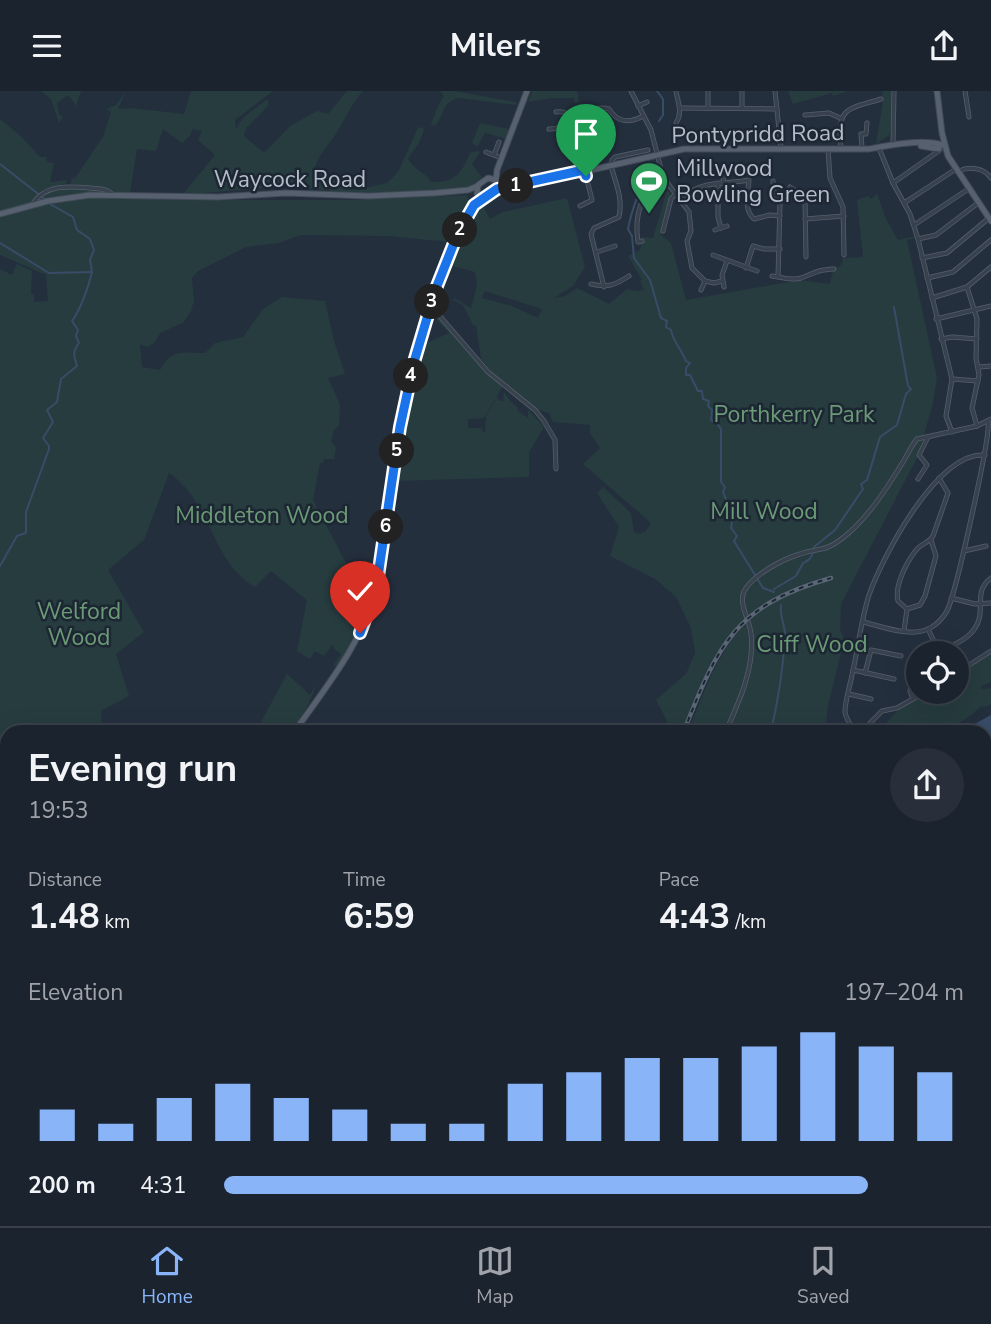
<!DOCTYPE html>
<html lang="en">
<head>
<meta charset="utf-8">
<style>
  :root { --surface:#1b232e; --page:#282f3a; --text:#f1f3f6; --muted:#a0a4aa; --line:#39404a; --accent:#8ab4f8 }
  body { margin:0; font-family:"Nunito Sans",sans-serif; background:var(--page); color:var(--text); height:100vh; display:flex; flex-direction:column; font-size:26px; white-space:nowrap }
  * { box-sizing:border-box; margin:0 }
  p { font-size:23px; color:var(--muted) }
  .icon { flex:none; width:38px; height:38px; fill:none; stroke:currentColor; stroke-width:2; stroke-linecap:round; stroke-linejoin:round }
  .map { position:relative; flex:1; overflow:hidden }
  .details { position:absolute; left:0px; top:634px; width:992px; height:502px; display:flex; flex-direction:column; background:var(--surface); border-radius:21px 21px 0 0; box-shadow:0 7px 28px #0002,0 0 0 2px var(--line) }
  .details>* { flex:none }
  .tools { position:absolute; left:906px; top:550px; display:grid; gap:14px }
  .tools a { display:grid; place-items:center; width:63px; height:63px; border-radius:50%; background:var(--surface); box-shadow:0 7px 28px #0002,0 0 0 2px var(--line); font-size:35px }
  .pin { position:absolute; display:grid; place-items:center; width:60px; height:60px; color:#fff; margin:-72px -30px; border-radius:50% 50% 50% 0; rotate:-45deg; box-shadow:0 0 7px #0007 }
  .pin .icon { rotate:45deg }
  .km { position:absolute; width:35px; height:35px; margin:-18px; border-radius:50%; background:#222; color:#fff; font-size:19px; line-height:35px; text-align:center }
  .round { display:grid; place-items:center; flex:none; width:74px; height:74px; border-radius:37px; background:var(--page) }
  .headline { display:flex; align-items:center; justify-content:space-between; height:119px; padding:0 28px }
  h1 { font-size:38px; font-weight:700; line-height:52px }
  .metrics { display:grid; grid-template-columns:repeat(3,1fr); gap:10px; height:119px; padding:7px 28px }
  .metrics div { display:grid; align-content:center }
  .metrics b { font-size:35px; font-weight:700 }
  .metrics small { font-size:19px; font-weight:400 }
  .metrics p { font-size:19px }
  .chart { height:196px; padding:14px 28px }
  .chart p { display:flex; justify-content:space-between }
  .chart svg { width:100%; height:126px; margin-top:7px; stroke:var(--accent); stroke-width:6 }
  ul { padding:0 28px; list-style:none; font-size:23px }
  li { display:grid; grid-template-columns:112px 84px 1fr; align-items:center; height:52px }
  li i { height:18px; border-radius:9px; background:var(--accent) }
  header { display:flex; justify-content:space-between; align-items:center; height:91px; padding:0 28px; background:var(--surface); font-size:32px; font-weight:700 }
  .tabs { display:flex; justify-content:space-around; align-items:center; height:98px; border-top:2px solid var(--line); background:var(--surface); font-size:19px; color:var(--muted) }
  .tabs a { display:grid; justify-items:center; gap:4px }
  .tabs .active { color:var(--accent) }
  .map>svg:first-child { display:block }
  .airport { fill:#323c4b }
  .green { fill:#263c3f; fill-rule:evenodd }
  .water { fill:#394c67 }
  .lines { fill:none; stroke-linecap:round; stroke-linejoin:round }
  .stream { stroke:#394c67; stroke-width:2 }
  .taxiway { stroke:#3f4a5a; stroke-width:7 }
  .minor-casing { stroke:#565f6c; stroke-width:5 }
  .major-casing { stroke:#414a57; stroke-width:7 }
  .minor { stroke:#38414e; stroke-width:3.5 }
  .major { stroke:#56606e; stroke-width:5 }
  .rail-casing { stroke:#5a6575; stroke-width:4.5 }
  .rail { stroke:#1d2633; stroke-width:2; stroke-dasharray:5; stroke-linecap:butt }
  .route-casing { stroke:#fff; stroke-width:14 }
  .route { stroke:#1a73e8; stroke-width:9 }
  .labels { text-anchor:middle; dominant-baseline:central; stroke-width:5; stroke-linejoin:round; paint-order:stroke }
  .street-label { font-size:23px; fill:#b4bcc9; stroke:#1d2633 }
  .poi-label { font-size:23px; fill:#b4bcc9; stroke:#1d2633; text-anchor:start }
  .park-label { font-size:23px; fill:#6b9a76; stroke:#1d2633 }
</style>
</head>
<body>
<header><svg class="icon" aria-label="menu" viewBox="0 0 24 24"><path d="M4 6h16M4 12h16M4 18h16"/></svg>Milers<svg class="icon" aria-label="share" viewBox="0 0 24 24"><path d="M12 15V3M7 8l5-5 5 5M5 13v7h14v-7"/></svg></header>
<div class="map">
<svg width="991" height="1135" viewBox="0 0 991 1135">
  <rect width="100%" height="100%" fill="#242f3e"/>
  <!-- airport -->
  <polygon class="airport" points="137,1129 200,1129 203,1135 140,1135"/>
  <!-- green -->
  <g class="green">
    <polygon points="41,0 81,0 76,15 70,6 67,5 57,12 59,24 63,25 59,32 51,8"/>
    <path d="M126 0 118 18 130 17 184 23 191 0H273L235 29 236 38 243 27 267 8 269 14 246 37 244 45 264 62 290 35 317 20 328 23 347 0H363C352 12 347 24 339 38 331 52 320 61 315 76L321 83 336 90 349 82 353 94 352 98 356 99 387 92 398 81 418 37 422 36 424 39 419 52 408 67C412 79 427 81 431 91 454 92 462 82 470 62L478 60 480 61 472 73 482 86 471 95 423 100 351 102 286 95 182 104 215 64 198 49 202 40 193 38 190 45 182 52 163 38 156 60 137 58 130 102H114L106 97 71 93V88L75 87 103 46 111 21 106 18 116 14Z"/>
    <path d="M440 0H454L516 11 517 14 458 7C438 14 446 26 434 35L431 33 438 15 444 5Z"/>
    <polygon points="532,0 577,0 579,11 574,12 574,7 551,7 528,11"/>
    <polygon points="788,0 848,0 833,5 832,2 793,13"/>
    <polygon points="882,0 893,0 892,35 889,44 876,53 883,10"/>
    <polygon points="0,28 22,46 40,66 46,66 47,71 54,72 50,91 66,89 67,92 42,99 29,113 0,122"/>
    <polygon points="480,32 509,38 507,48 485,42 477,56 472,52"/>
    <polygon points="62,97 107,100 107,102 37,110 38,106"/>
    <path d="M667 99 671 103 661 144 671 152 686 209 800 189 830 193 833 180 842 173 843 167 863 166 857 109 868 105 871 108 877 103 886 128 898 149 915 145V147L907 149 937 287 933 312 918 365 841 513 840 538 844 549 828 615 825 640H688C704 603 716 563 745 533L744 529C714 561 700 600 683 640H679L677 631 670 636 656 609 686 583 695 562 691 537 676 506 655 488 610 465 619 436 597 402 603 396 631 422 634 441 638 443 645 441 651 432 583 373 600 357 590 342V334L553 331 549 322 538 319 492 282 481 268 476 234H473L463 214 453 209 454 207 471 217 477 194 475 181 448 174 474 118 482 113 490 128 503 121 567 107 585 176 573 195 554 207 565 205 577 197 609 213 627 198 637 200 644 199 640 190 642 189 628 165 640 159 643 146 653 147ZM485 200 542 218 538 227 512 215 482 207Z"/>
    <path d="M467 104 469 111 450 151 387 145 301 144 279 152 246 156 198 180 192 187 194 210 191 220 183 232 160 242 154 252 147 256 140 253 142 276 160 279C172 257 183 262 205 262L215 252 243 246 263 218 282 206 325 210 334 250 345 283 328 287 340 313 339 335 334 339 331 351 336 356 334 368H324L323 372H320L313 409 346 472V498L371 504 357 539 339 574 333 575 341 563 334 558 333 553 324 565 315 560 310 568 297 560 307 509 271 480 255 496C210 470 213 412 169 382L144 449 108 479 144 541 116 563 129 605 101 620 102 640H7V861L0 860V178L12 184 17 173 32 180 31 203H34V211L48 210 46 184 0 164V127L43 113 95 106 180 109H348Z"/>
    <polygon points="438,223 476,271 503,295 484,327 468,328 468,337 482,337 482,340 485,341 486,325 497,306 500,310 503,310 504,301 511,311 518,317 517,319 528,327 528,318 544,336 529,361 529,386 396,390 410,299 423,243 426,244 425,250 429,251 449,242 437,229"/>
    <path d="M991 563V591L981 595 982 598 991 597V593V613L985 616 981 615C952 646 919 641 879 640L897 620 931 600H957V585Z"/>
    <path d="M287 583 310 604 316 593C311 611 302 625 292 640H256Z"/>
    <polygon points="7,913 7,1049 0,1046 0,917"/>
    <polygon points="375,1129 421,1129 423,1135 359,1135"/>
    <polygon points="433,1129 512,1129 512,1134 434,1135"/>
    <polygon points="710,1129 784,1129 781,1135 713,1135"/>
  </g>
  <!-- water -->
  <polygon class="water" points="991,624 991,1135 800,1135 802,1129 985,1129 985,640 962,640"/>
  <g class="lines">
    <!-- stream -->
    <g class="stream">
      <polyline points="657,0 663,8 663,24 659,30"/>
      <polyline points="0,73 46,109"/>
      <path d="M652 81C639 97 632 118 628 138L632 145 634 167 650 189 661 227 667 230 666 236 671 239C672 248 682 260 686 270L690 272 686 277V284H690L698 300H702L703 308 709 310 708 315 712 319 711 329 716 331 721 338V391L725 396 723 401 733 426 731 437 737 445 734 450 763 497 774 501"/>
      <polyline points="50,113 73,126 77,139 90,148 94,159 90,169 92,181"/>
      <path d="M0 152 49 182 92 181C89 194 80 220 72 230L78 239 76 245 79 252C72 261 74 265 77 275L61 288 57 311 47 319 53 331 43 347 49 355V358L26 421V442L17 445 0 475"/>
      <path d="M774 498 796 485 803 472C811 469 813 464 814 456L835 439 863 398 861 393 867 389 880 346 897 334 906 303 911 298 908 295 894 216"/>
      <path d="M771 640C778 610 783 578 785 547 786 535 779 525 781 514"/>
      <polyline points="0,701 7,710"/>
    </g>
    <!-- taxiway -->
    <g class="taxiway">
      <polyline points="197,1129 199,1135"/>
      <polyline points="426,1129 428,1135"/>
      <polyline points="519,1129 521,1135"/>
      <polyline points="346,1135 362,1129"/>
    </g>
    <!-- minor casing -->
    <g class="minor-casing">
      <g id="minor">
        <polyline points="631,0 651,39 663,86 689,121 691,140 687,150 692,177 705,190 714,192 722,190"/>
        <path d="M676 0C678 12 683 21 676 32"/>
        <polyline points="708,0 708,17"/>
        <polyline points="775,0 781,57"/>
        <polyline points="965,0 969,26"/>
        <polyline points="638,15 647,11"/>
        <polyline points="680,17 777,18"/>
        <polyline points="742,17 742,0"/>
        <path d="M556 21C565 20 569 22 573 30"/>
        <polyline points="805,24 829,22 840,27"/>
        <path d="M549 38C571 39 587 11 609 18 617 31 629 33 643 25"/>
        <polyline points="579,48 592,42 585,22"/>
        <polyline points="893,53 894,0"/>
        <polyline points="862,57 861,43 866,43 867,32"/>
        <polyline points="879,57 893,92 910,123 918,148 952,288 946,325 952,341"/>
        <polyline points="828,58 830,87 843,116 844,164"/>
        <path d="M841 58C837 16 845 19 881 8"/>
        <polyline points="486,61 501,67"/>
        <polyline points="494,64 499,51"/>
        <polyline points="612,73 612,69 615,66 648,59"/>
        <polyline points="649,79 659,77"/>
        <path d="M959 80C970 75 984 77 991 87"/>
        <polyline points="773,90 774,101 780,112 778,186"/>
        <polyline points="718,92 718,126 721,137"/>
        <polyline points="723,92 724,80"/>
        <polyline points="893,92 940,59"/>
        <polyline points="790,96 801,103 805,109 806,166"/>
        <polyline points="504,102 529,96"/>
        <path d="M679 109C702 88 722 94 749 89 748 102 743 118 754 128L770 124 780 125"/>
        <polyline points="904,112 956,78"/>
        <path d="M32 114C44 93 69 95 90 97 99 98 106 97 112 103"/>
        <polyline points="580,115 592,109 585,81"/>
        <polyline points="805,128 844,125"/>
        <polyline points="914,134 970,97"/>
        <polyline points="715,139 727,135"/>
        <polyline points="663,140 671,108 675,103"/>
        <polyline points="918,148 936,144 978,112"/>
        <path d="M642 150 638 151C634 125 641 102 662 86"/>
        <polyline points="597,161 615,155"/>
        <polyline points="713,164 757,180"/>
        <polyline points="922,167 947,162 989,127"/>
        <polyline points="746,177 753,155 764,158 780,158"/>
        <path d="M772 185C781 186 791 190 801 187 816 182 815 179 834 178"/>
        <polyline points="927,187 953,181 991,149"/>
        <path d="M591 193C608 197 615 194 629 185"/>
        <path d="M604 196 591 143 594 137 619 126C623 107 616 93 611 75"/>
        <polyline points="724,196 722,184 727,170"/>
        <polyline points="967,196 977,228 976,267 979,284 972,317 977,335"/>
        <polyline points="701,199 705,190"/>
        <polyline points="932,207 967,196 991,176"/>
        <polyline points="431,215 488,281 535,319 544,330 555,349 556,378"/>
        <polyline points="936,228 991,215"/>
        <polyline points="941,248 952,246 977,248"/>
        <polyline points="979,276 991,275"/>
        <polyline points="952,288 978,290"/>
        <polyline points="918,388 927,374 919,364 928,346"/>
        <polyline points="964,460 986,455"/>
        <polyline points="951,507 975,513 991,512"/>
        <polyline points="907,518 920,514 925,505 936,465 931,449"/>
        <path d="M863 531C884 536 913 548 932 536 938 532 943 527 947 520 956 502 991 344 988 331"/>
        <polyline points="928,538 939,561"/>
        <path d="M904 540 907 518 898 510C894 495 907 470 917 458 922 452 929 452 933 445L948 402 939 387"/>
        <path d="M938 562C950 555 968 549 975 537 987 520 972 501 991 487"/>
        <polyline points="853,579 894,588"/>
        <polyline points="865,582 871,559 901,565"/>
        <polyline points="957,582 991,560"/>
        <polyline points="849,603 871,608"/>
        <polyline points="913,608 910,600 919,571"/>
        <polyline points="870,632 882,620 897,617 927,600"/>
        <path d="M726 640C739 611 755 576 751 543 750 528 736 511 746 497 757 482 783 468 800 463 820 456 824 462 844 446 868 427 887 397 903 371 908 363 911 355 917 348L977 335 991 328"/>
        <path d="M852 640C852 633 846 629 845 621 845 609 850 595 852 584 858 558 861 529 869 504 882 467 937 360 985 364"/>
        <polyline points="0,1047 7,1050"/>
        <polyline points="0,1113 1,1135"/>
        <polyline points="595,1129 597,1135"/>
        <polyline points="693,1135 693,1129"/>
      </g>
    </g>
    <!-- major casing -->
    <g class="major-casing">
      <g id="major">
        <polyline points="937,0 942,42 948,65 991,130"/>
        <polyline points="921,55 939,58"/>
        <polyline points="496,89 497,79 527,0"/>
        <polyline points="484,106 477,102 478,94 488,87 496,89"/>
        <polyline points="0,123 48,110 90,104 218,106 286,102 369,105 435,102 468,99 478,95"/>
        <path d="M295 640C326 596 363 551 376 498 389 445 392 389 400 335 409 278 426 220 448 167 455 149 463 123 478 111 489 101 502 98 516 96L684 58H869C890 54 926 47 945 55"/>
        <polyline points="0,916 7,912"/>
      </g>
    </g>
    <!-- minor -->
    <use href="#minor" class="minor"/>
    <!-- major -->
    <use href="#major" class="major"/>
    <!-- rail casing -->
    <g class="rail-casing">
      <g id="rail">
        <path d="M684 640C718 553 736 514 831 487"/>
        <polyline points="677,1135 677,1129"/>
      </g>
    </g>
    <!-- rail -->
    <use href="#rail" class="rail"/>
  </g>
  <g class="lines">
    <!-- route casing -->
    <g class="route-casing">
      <polyline id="route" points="360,542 376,499 400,336 414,271 435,200 458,142 474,114 497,98 584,79 586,85"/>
    </g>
    <!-- route -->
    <use href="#route" class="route"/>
  </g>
  <!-- icons -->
  <defs>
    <g id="stadium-pin" transform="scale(2.0125)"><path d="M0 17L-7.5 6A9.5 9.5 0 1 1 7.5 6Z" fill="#2e9e5b" stroke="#1d2633"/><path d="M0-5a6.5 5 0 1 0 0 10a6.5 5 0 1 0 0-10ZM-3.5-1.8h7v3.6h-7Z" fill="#fff"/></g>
  </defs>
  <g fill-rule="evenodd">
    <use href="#stadium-pin" x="649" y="90"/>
  </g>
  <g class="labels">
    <!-- street labels -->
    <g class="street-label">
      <text transform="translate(758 43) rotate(-1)">Pontypridd Road</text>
      <text x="290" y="88">Waycock Road</text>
    </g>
    <!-- poi labels -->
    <g class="poi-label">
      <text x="676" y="77">Millwood<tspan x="676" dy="26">Bowling Green</tspan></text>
    </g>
    <!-- park labels -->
    <g class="park-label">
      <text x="794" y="323">Porthkerry Park</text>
      <text x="764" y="420">Mill Wood</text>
      <text x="262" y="424">Middleton Wood</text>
      <text x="79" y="520">Welford<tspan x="79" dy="26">Wood</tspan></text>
      <text x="812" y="553">Cliff Wood</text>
    </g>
  </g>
</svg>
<div class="tools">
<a><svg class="icon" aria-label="locate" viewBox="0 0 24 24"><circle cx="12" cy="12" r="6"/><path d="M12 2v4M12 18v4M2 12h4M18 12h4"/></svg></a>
</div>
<div class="pin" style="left:586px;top:85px;background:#1e9e55"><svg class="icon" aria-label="arrive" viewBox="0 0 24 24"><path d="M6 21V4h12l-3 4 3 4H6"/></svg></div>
<div class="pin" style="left:360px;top:542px;background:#d93025"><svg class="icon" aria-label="check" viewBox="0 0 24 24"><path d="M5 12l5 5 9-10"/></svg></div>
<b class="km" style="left:516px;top:95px">1</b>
<b class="km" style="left:460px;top:139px">2</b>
<b class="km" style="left:432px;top:211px">3</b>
<b class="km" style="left:411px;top:285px">4</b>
<b class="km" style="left:397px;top:360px">5</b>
<b class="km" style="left:386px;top:436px">6</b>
<section class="details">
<div class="headline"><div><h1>Evening run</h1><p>19:53</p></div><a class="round"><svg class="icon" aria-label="share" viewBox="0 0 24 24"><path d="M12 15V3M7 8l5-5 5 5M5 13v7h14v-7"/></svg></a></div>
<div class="metrics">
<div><p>Distance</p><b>1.48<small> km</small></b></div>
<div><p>Time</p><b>6:59</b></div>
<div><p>Pace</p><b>4:43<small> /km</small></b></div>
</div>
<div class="chart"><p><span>Elevation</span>197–204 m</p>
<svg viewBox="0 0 160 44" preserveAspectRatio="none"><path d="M5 44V33M15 44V38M25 44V29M35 44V24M45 44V29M55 44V33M65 44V38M75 44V38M85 44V24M95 44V20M105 44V15M115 44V15M125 44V11M135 44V6M145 44V11M155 44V20"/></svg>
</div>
<ul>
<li><b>200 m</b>4:31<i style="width:87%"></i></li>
</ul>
</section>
</div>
<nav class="tabs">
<a class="active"><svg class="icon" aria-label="home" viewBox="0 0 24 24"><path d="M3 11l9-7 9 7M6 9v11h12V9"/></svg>Home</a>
<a><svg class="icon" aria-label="map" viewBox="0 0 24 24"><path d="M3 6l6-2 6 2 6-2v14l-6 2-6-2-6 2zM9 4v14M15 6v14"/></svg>Map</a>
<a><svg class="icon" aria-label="saved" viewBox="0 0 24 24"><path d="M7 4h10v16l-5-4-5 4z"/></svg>Saved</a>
</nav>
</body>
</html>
